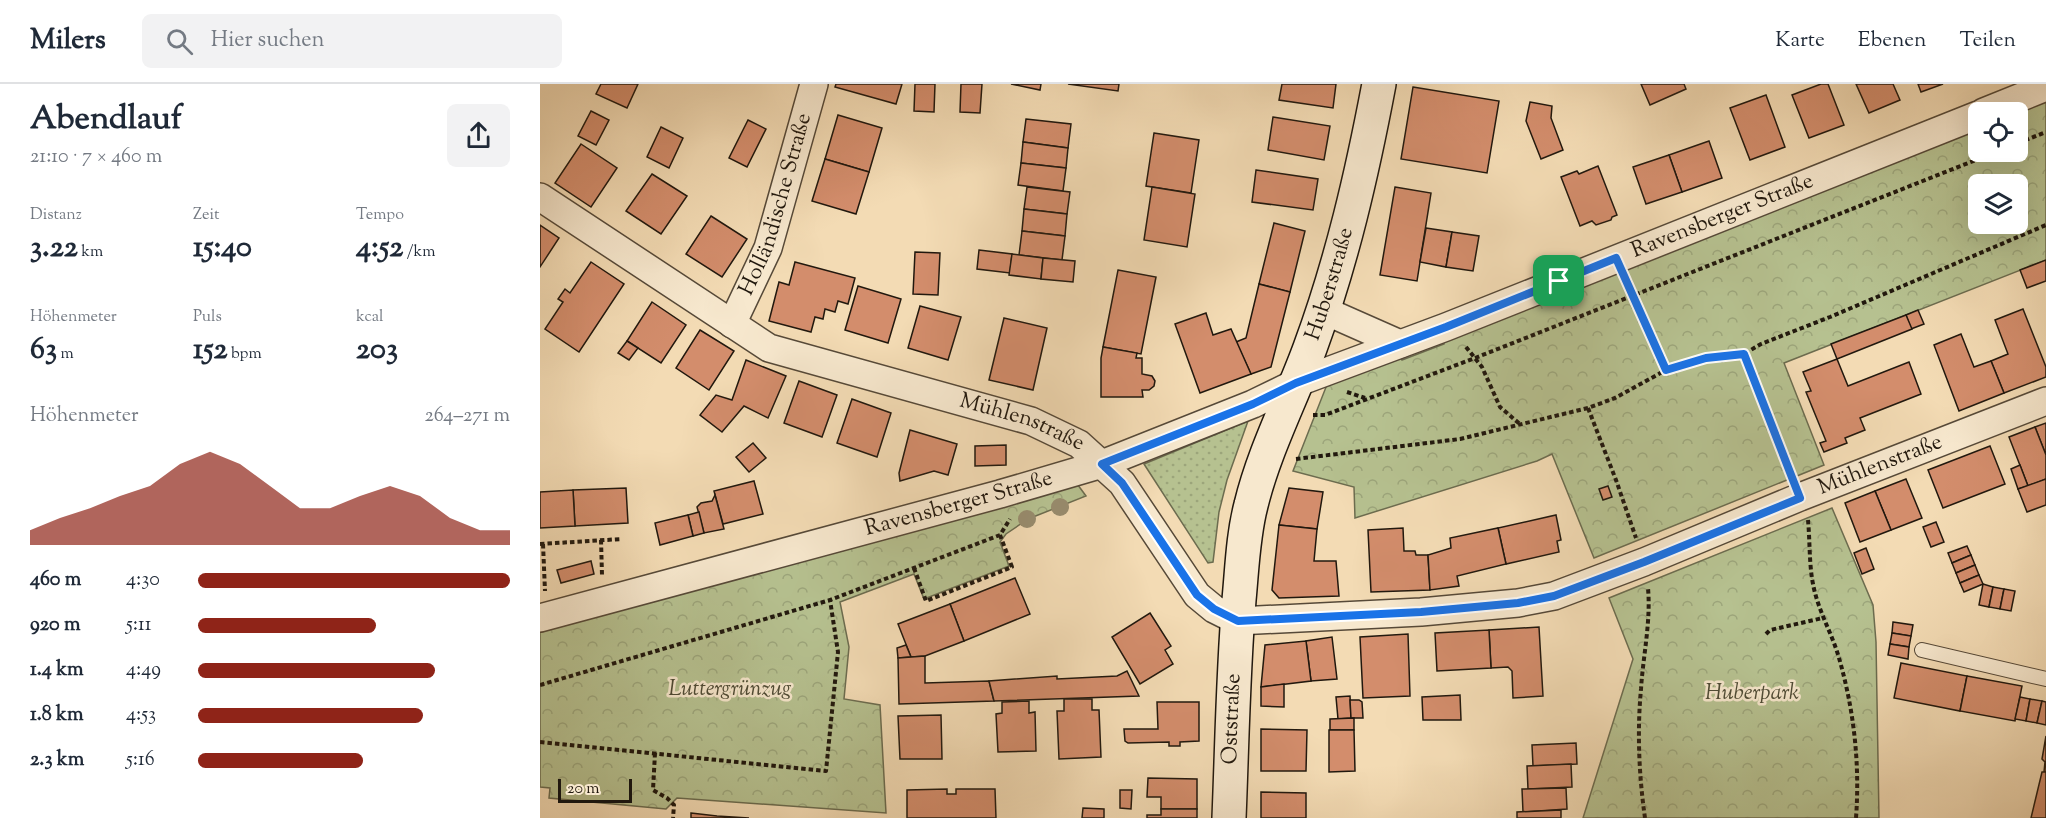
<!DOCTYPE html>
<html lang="de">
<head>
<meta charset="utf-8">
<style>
  :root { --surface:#fff; --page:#f2f2f3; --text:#1f2937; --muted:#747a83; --line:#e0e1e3; --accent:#8f2418 }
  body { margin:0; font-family:"Sorts Mill Goudy",serif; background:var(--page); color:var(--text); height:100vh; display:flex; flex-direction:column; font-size:22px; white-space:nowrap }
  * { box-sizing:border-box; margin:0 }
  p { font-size:20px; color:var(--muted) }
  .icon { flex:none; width:33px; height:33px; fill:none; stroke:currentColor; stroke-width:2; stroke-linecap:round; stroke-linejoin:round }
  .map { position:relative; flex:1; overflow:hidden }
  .drawer { display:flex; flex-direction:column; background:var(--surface); width:540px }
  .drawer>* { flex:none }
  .controls { position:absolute; left:1428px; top:18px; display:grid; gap:12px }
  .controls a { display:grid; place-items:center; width:60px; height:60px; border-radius:9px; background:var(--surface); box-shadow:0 6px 24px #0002; font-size:30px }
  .scale { position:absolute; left:18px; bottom:15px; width:74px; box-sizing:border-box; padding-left:6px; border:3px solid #21180e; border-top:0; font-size:16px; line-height:21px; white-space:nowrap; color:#21180e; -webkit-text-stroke:4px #f7e8ce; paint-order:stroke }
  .pin { position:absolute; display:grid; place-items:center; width:51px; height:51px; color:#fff; margin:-26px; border-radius:12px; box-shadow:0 3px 9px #0006 }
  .round { display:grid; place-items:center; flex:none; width:63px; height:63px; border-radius:9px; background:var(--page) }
  .head { display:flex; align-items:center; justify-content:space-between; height:102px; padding:0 30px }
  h1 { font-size:33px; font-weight:800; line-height:45px }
  .figures { display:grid; grid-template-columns:repeat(3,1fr); gap:9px; height:102px; padding:6px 30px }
  .figures div { display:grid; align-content:center }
  .figures b { font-size:30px; font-weight:800 }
  .figures small { font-size:16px; font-weight:400 }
  .figures p { font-size:16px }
  .chart { height:168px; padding:12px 30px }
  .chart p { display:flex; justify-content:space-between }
  .chart svg { width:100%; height:108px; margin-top:6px; fill:var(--accent); opacity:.7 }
  ul { padding:0 30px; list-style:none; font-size:20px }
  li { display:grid; grid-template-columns:96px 72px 1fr; align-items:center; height:45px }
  li i { height:15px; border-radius:8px; background:var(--accent) }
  header { display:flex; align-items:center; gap:36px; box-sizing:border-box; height:84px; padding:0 30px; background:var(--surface); border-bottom:2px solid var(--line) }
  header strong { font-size:28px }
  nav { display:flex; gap:33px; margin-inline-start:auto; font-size:21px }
  .search { width:420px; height:54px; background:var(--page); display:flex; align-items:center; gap:15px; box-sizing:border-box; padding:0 21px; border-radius:9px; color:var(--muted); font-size:22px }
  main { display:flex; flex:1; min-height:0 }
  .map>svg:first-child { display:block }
  .grass { fill:url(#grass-dots); stroke:#6c6c4f; stroke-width:1.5 }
  .park { fill:url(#park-crowns); stroke:#6c6c4f; stroke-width:1.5; fill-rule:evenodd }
  .building { fill:#d38d6c; stroke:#21180e; stroke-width:1.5 }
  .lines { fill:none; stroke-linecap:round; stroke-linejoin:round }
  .lane-casing { stroke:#564938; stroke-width:16 }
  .street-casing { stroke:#564938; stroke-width:30 }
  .secondary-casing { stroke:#21180e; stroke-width:36 }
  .path { stroke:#21180e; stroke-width:4; stroke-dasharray:4.5 3; stroke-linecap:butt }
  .lane { stroke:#f7e8ce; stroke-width:14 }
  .street { stroke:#f7e8ce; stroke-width:27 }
  .secondary { stroke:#f7e8ce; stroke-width:33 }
  .tree { fill:#988c6e }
  .route-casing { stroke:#fff; stroke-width:12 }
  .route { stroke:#1a73e8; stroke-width:8 }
  .labels { text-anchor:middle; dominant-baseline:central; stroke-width:5; stroke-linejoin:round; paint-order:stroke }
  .street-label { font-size:22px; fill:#21180e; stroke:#f7e8ce }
  .park-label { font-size:22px; font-style:italic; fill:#4e4b35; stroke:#f7e8ce }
</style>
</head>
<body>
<header>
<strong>Milers</strong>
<div class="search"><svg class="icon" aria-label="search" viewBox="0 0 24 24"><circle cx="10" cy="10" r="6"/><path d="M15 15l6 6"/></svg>Hier suchen</div>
<nav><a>Karte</a><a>Ebenen</a><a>Teilen</a></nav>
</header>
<main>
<section class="drawer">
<div class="head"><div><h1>Abendlauf</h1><p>21:10 · 7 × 460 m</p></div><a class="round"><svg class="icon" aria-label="share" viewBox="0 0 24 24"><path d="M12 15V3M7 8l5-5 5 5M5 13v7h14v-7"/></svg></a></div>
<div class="figures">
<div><p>Distanz</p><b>3.22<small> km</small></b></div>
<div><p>Zeit</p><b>15:40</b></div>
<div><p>Tempo</p><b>4:52<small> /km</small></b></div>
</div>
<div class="figures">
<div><p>Höhenmeter</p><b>63<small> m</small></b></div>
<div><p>Puls</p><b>152<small> bpm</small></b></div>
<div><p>kcal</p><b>203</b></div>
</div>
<div class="chart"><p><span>Höhenmeter</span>264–271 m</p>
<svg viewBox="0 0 160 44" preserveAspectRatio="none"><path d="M0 44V38L10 33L20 29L30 24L40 20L50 11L60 6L70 11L80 20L90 29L100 29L110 24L120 20L130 24L140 33L150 38L160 38V44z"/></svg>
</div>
<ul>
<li><b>460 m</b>4:30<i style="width:100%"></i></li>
<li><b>920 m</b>5:11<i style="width:57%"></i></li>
<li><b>1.4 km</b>4:49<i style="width:76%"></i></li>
<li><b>1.8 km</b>4:53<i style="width:72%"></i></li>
<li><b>2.3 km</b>5:16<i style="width:53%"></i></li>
</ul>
</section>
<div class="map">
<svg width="1506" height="734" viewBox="0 0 1506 734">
  <defs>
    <pattern id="grass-dots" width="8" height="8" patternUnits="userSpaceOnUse" patternTransform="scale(1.5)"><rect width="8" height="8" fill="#b6c190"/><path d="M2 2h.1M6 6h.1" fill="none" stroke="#9ca57b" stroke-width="1.8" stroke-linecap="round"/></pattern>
    <pattern id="park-crowns" width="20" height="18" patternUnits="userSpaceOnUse" patternTransform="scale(1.5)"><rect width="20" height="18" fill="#b6c190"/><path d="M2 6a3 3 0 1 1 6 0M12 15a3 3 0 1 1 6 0" fill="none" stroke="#9ca57b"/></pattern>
  </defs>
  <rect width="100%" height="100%" fill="#f3dbb4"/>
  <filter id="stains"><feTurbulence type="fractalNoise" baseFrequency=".00333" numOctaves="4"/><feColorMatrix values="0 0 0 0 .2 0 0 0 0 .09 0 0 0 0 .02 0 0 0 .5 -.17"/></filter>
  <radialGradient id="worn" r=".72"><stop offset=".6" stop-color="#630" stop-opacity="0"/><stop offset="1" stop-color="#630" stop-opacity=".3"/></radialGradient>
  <!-- grass -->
  <polygon class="grass" points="708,337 687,396 679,428 673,478 668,479 604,380"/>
  <!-- park -->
  <g class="park">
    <path d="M1506 12V176L1244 279 1284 381 1054 474 1012 370 997 377 815 434 814 403 753 387 788 298 860 272 862 276 904 260V251L1438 39V68H1478V28ZM1438 100H1478V140H1438Z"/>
    <polygon points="532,393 546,412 488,435 466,450 460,458 469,482 384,515 374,490 300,518 309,563 304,615 340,621 346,729 137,714 126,725 9,714 10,704 0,703 0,543"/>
    <polygon points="1292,424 1333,521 1336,558 1339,734 1043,734 1093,575 1069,514"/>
  </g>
  <!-- building -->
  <g class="building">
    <polygon points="61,0 98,0 87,24 56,10"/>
    <polygon points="296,0 362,0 356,20 295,3"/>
    <polygon points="375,0 395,0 394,28 374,27"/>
    <polygon points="421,0 442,0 440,29 420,28"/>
    <polygon points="471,0 501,0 500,6"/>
    <polygon points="528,0 579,0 578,7"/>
    <polygon points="742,0 796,0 793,24 739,16"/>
    <polygon points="1101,0 1144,0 1146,5 1110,21"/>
    <polygon points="1281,0 1288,0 1304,41 1269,54 1252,11"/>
    <polygon points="1316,0 1353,0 1360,16 1329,29"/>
    <polygon points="1378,0 1403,0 1381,8"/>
    <polygon points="873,3 959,17 947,89 861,75"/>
    <polygon points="1226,11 1245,63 1210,76 1190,24"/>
    <polygon points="990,18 1012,22 1011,34 1023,66 1001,75 986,37"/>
    <polygon points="51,27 69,36 56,61 38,52"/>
    <polygon points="298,31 342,44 329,88 285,75"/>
    <polygon points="733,33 790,42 784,76 728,66"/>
    <polygon points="486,35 531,40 528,64 483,58"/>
    <polygon points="208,36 226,45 207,83 189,74"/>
    <polygon points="121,43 143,54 129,84 107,73"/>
    <polygon points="614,49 659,56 651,109 606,102"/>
    <polygon points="1169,57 1182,94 1142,108 1129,71"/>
    <polygon points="483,58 528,64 526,84 481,79"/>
    <polygon points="41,60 77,84 51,123 15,99"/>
    <polygon points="1129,71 1142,108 1106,120 1093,83"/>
    <polygon points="285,75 329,88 316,130 272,117"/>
    <polygon points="481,79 526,84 523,107 478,101"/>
    <polygon points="1058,82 1077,131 1072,133 1071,136 1056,141 1052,137 1040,142 1021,93 1037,87 1039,90"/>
    <polygon points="716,86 778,95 773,126 712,118"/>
    <polygon points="112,90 147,112 121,150 86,127"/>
    <polygon points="487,103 530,108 527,130 484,125"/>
    <polygon points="612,103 655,110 647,163 604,156"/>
    <polygon points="855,103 891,109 877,197 840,191"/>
    <polygon points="484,125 527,130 525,152 482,147"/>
    <polygon points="171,132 207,155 182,193 146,170"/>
    <polygon points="734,139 765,147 750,208 719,200"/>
    <polygon points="0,141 19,154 0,183"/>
    <polygon points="886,144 912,148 906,183 880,178"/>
    <polygon points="482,147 525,152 522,176 479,171"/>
    <polygon points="912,148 939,152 933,187 906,183"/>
    <polygon points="439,166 472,170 470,189 437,185"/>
    <polygon points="375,168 400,169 398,211 373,210"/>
    <polygon points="472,170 503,174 501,195 469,191"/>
    <polygon points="503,174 535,177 533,198 501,195"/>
    <polygon points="1506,176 1506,197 1487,204 1480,186"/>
    <polygon points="51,178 84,200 39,268 5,245 23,218 18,215 25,205 30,209"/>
    <polygon points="255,178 315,194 308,220 298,217 295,228 285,225 283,235 275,233 271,248 229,237 239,198 249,201"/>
    <polygon points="578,186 616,193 601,270 563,263"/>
    <polygon points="719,200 750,208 731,283 711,290 696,258 706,254"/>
    <polygon points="318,202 361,215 348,259 305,246"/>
    <polygon points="112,218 146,241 121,279 87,257"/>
    <polygon points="380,222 421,233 408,276 368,264"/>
    <polygon points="1483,225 1506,283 1506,293 1464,309 1451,277 1468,270 1455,236"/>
    <polygon points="1378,226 1384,240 1371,245 1366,231"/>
    <polygon points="666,229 673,251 691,245 711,290 660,309 635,240"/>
    <polygon points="1366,231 1372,245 1297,275 1291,260"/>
    <polygon points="464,234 507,244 493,306 449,296"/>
    <polygon points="160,246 194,267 169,306 136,284"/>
    <polygon points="1421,250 1434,283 1451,277 1464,309 1419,327 1394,261"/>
    <polygon points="87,257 98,264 89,276 78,269"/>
    <polygon points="563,263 597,269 596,274 602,274 602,290 612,292 615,297 614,302 609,306 602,306 603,313 561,313 561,274"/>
    <polygon points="1297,275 1308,302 1369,278 1381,310 1320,334 1325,346 1305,354 1307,359 1284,368 1280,359 1286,357 1266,308 1271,307 1263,288"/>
    <polygon points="206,276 246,292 228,334 204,322 182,348 160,331 176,311 192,316"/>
    <polygon points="259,297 297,311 282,353 244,339"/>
    <polygon points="312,315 351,329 337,373 297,359"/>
    <polygon points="1506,339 1506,371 1495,343"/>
    <polygon points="1495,343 1506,371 1506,395 1488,402 1469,353"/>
    <polygon points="370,346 417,360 408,391 394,387 360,397 359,389"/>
    <polygon points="213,359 226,374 209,388 196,373"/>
    <polygon points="466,361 466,381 435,382 435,362"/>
    <polygon points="1450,362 1465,400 1403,424 1388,386"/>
    <polygon points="1480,381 1488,402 1478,405 1471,385"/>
    <polygon points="1366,395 1382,434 1351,446 1335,407"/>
    <polygon points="1506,395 1506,421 1487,428 1478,405"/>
    <polygon points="214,397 223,430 183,440 174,407"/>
    <polygon points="1068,402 1072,413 1063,416 1059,405"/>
    <polygon points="86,404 88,439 35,442 33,406"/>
    <polygon points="749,404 783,408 777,445 739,441"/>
    <polygon points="33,406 35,442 0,444 0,408"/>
    <polygon points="1335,407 1351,446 1320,458 1305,419"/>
    <polygon points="175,411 184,445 164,449 157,423 161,419 172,417"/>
    <polygon points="159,428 164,449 153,452 148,431"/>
    <polygon points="148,431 153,452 120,461 115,439"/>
    <polygon points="1016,431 1021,456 1017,457 1019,468 966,480 958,444"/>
    <polygon points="1396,438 1404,458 1391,463 1383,443"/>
    <polygon points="739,441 777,445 774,477 796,477 799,512 739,514 732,506"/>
    <polygon points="863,444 864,467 875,467 876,471 888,471 890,506 831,508 828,446"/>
    <polygon points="958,444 966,480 917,492 919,502 890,506 888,471 911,464 910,454"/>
    <polygon points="1427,462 1431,471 1412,479 1408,469"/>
    <polygon points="1326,464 1334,485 1322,490 1314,469"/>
    <polygon points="1431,471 1435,481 1416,489 1412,479"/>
    <polygon points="51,477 54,490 21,499 17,486"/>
    <polygon points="1435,481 1439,491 1420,499 1416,489"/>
    <polygon points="1439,491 1443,500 1424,508 1420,499"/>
    <polygon points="475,494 490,530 424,557 410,520"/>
    <polygon points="1443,500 1453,503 1449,523 1439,521"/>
    <polygon points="1453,503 1464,505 1460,525 1449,523"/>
    <polygon points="1464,505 1475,507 1471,527 1460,525"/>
    <polygon points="410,520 424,557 385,572 371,573 358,540"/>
    <polygon points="610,529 631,562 625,566 633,580 600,600 572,553"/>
    <polygon points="1353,538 1373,541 1371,552 1352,549"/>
    <polygon points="999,543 1003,612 973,614 972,587 968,583 951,584 949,546"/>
    <polygon points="949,546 951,584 897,587 895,549"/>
    <polygon points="1352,549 1371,552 1369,563 1350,560"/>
    <polygon points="868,550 870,612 823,614 820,553"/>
    <polygon points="792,553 797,595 771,597 766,557"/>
    <polygon points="766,557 771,597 721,603 725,561"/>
    <polygon points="1350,560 1369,563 1368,575 1348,571"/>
    <polygon points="366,561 371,573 358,574 357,564"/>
    <polygon points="385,572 385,599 449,597 454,617 359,620 358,574"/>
    <polygon points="1361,579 1427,592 1420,627 1354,614"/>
    <polygon points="587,587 599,612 454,617 449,597 517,592 517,595 577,592"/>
    <polygon points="1427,592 1482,602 1475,637 1420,627"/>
    <polygon points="744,600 744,623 721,622 721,603"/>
    <polygon points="920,611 921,636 883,636 882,613"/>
    <polygon points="810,612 811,634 798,635 796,613"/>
    <polygon points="1480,613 1490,615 1486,637 1475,635"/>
    <polygon points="524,615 552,615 552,626 559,626 561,673 519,675 517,627 524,627"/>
    <polygon points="1490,615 1502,617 1497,639 1486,637"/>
    <polygon points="810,616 819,616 822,618 823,634 811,634"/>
    <polygon points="489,617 489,629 495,628 496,667 458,668 456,630 462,629 462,618"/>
    <polygon points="1502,617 1506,618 1506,641 1497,639"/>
    <polygon points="617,618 659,618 659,657 640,658 640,662 629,662 629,658 588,659 585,657 584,645 618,645"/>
    <polygon points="401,631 402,675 360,675 358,632"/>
    <polygon points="814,634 814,646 790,646 790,635"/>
    <polygon points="721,645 767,646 766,687 721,687"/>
    <polygon points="789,646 814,646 815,687 789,688"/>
    <polygon points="1506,652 1506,688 1504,688 1505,678 1502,675"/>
    <polygon points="1036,659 1037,680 993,682 992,661"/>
    <polygon points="1031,680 1032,703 988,705 987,682"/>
    <polygon points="1502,688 1506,688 1506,734 1491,734"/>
    <polygon points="608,694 657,695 657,725 621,725 621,713 607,713"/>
    <polygon points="1026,704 1027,725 983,728 982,705"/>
    <polygon points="407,705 407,710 416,710 416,705 455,705 456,734 367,734 367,706"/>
    <polygon points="580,706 592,706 591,725 580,724"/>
    <polygon points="721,708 766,709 766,734 721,734"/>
    <polygon points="543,724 564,725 564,734 542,734"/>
    <polygon points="621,725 657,725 657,734 607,734 607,731 621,731"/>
    <polygon points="1021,726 1021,734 977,734 977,728"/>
    <polygon points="151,729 177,732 209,734 151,734"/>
  </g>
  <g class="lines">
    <!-- lane casing -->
    <g class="lane-casing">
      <polyline id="lane" points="1382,566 1506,595"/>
    </g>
    <!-- street casing -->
    <g class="street-casing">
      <g id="street">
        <polyline points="1444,28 1506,3"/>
        <path id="s1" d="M0 113 229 264 491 337 539 360 582 399 657 511 674 525 698 537 881 528 978 519 1014 512 1104 478 1260 413 1506 317"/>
        <polyline points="783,226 860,260"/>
        <path id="s2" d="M192 240 228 164 274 0"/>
        <path id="s3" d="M0 534 460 410 562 380 713 320 756 299 906 243 1438 31"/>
      </g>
    </g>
    <!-- secondary casing -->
    <g class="secondary-casing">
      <g id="secondary">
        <path id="s4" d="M689 734C692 661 693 589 699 516 702 485 703 451 711 421 724 367 751 316 770 264 802 177 822 90 839 0"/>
      </g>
    </g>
    <!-- path -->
    <g class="path">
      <polyline points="1478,59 1506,48"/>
      <polyline points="1086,196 1126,286"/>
      <polyline points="926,263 942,283 960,323 981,341"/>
      <polyline points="1204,270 1251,390"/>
      <polyline points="807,308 825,314"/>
      <polyline points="1048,324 1076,396 1096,454"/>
      <polyline points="773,331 785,331 935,274 1456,68"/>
      <polyline points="756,375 920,355 1048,324 1075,314 1126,286 1148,279 1166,274 1204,270 1221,260 1290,233 1506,141"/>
      <path d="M1268 436C1270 457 1269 480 1273 500 1278 527 1292 549 1299 574 1314 626 1320 680 1316 734"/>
      <polyline points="61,456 62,491"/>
      <polyline points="0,460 82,455"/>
      <polyline points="3,460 5,507"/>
      <polyline points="374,484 386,517 472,483 460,451"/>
      <polyline points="1226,550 1230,546 1283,534"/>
      <polyline points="0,601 290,516 460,451 470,435"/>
      <polyline points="0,658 286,687 298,568 290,516"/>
      <polyline points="115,669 113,706 127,714 134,721 133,734"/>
      <path d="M1105 734C1099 692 1097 648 1101 605 1103 572 1111 538 1108 504"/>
    </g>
    <!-- lane -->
    <use href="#lane" class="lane"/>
    <!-- street -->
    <use href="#street" class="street"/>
    <!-- secondary -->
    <use href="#secondary" class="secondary"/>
  </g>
  <!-- trees -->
  <g class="tree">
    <circle cx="520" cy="423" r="9"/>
    <circle cx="487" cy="435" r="9"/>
  </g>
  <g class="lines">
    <!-- route casing -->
    <g class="route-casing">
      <polygon id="route" points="1076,174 1126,286 1166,274 1204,270 1260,414 1104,478 1014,512 978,519 881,528 698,537 674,525 657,511 582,399 562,380 713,320 756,299 906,243"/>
    </g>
    <!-- route -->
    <use href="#route" class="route"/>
  </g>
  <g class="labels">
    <!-- street labels -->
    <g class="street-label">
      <text stroke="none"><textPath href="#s2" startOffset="128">Holländische Straße</textPath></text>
      <text stroke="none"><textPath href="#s3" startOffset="1251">Ravensberger Straße</textPath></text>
      <text stroke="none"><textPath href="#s4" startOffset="549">Huberstraße</textPath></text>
      <text stroke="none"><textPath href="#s1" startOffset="538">Mühlenstraße</textPath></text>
      <text stroke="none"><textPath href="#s1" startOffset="1510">Mühlenstraße</textPath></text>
      <text stroke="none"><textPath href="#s3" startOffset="434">Ravensberger Straße</textPath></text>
      <text stroke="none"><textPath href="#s4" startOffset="99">Oststraße</textPath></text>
    </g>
    <!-- park labels -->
    <g class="park-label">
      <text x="190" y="606">Luttergrünzug</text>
      <text x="1212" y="610">Huberpark</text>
    </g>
  </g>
  <rect width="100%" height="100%" filter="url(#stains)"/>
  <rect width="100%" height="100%" fill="url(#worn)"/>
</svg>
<div class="controls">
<a><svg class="icon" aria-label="locate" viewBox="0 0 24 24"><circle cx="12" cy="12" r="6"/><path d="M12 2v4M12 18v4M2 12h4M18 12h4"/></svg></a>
<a><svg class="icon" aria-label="layers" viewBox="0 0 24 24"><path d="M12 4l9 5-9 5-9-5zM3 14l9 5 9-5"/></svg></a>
</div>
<div class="scale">20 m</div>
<div class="pin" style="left:1019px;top:197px;background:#1e9e55"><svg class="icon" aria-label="arrive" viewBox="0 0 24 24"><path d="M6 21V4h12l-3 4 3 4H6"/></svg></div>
</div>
</main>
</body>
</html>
